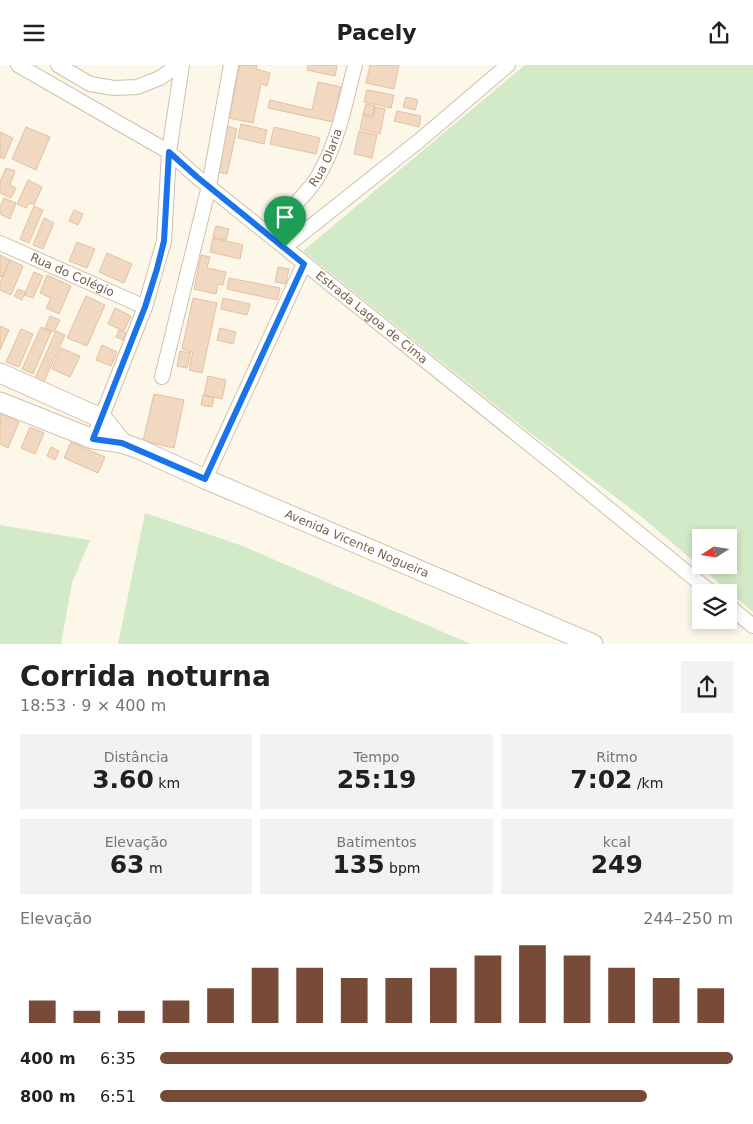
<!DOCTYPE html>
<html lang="pt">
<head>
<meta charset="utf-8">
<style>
  :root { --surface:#fff; --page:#f2f2f2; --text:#202124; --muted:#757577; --accent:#784b38 }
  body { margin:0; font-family:"DejaVu Sans",sans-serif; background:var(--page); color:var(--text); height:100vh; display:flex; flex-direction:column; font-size:19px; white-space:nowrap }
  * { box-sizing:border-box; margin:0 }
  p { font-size:16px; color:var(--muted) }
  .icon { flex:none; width:28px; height:28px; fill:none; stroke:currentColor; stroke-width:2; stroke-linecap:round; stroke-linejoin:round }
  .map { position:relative; height:579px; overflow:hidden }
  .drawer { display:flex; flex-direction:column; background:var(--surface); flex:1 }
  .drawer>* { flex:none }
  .needle { width:32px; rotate:258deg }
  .tools { position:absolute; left:692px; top:464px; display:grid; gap:10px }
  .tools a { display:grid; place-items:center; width:45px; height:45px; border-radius:0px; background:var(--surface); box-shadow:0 2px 8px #0003; font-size:25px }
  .pin { position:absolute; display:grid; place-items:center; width:42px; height:42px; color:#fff; margin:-51px -21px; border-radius:50% 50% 50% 0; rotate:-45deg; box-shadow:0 0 5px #0007 }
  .pin .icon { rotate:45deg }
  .round { display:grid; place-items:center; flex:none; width:52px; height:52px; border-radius:0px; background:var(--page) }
  .headline { display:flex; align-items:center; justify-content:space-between; height:85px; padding:0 20px }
  h1 { font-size:28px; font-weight:800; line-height:38px }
  .metrics { display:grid; grid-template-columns:repeat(3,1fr); gap:8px; height:85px; padding:5px 20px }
  .metrics div { display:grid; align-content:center; border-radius:0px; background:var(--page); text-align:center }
  .metrics b { font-size:25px; font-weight:800 }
  .metrics small { font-size:14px; font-weight:400 }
  .metrics p { font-size:14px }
  .chart { height:140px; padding:10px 20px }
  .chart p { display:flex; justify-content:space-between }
  .chart svg { width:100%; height:90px; margin-top:5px; stroke:var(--accent); stroke-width:6 }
  ul { padding:0 20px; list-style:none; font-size:16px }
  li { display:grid; grid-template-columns:80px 60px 1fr; align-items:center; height:38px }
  li i { height:12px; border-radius:6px; background:var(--accent) }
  header { display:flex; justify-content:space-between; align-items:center; height:65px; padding:0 20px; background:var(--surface); font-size:22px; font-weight:800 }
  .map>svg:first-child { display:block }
  .green { fill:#d2eac7; fill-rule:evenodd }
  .building { fill:#f1d9c1; stroke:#e4c1a2 }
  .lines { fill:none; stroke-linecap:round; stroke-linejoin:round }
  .street-casing { stroke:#cec0af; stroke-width:16 }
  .secondary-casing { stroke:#d1c0ac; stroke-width:21 }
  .street { stroke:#fff; stroke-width:14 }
  .secondary { stroke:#fff; stroke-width:19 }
  .route-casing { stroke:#fff; stroke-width:10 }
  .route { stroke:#1a73e8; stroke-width:6 }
  .labels { text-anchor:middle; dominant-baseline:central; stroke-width:4; stroke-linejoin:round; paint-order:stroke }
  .street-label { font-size:12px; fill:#77604d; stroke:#fffaf0 }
</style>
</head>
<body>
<header><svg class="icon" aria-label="menu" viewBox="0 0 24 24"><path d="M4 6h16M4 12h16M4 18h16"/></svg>Pacely<svg class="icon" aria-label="share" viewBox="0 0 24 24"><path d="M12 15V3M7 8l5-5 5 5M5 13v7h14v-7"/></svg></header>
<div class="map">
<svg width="753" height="579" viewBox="0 0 753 579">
  <rect width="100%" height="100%" fill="#fcf7e9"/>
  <!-- green -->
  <g class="green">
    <path d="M525 0H753V547L643 453 524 363 303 186ZM701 472H729V500H701Z"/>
    <polygon points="145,448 240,480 471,579 118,579"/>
    <polygon points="0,460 90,475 72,518 61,579 0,579"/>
  </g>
  <!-- building -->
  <g class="building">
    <polygon points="240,0 257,0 256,4 270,8 267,21 261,19 253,58 229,53"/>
    <polygon points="308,0 337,0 335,11 307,5"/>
    <polygon points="370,0 399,0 394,24 366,18"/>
    <polygon points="318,17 341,22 333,57 268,43 270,35 312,45"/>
    <polygon points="367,25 394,30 391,43 364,37"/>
    <polygon points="406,32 418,35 415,45 403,42"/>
    <polygon points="366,39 375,41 372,51 363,49"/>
    <polygon points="375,42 385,44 380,69 360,64 363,50 373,53"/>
    <polygon points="397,46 421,51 419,62 394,56"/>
    <polygon points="241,59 267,65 264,79 238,73"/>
    <polygon points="227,61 237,64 227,109 218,107"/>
    <polygon points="26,62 50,72 36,105 12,94"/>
    <polygon points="274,62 320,73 316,89 270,79"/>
    <polygon points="359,66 377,70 372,93 354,89"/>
    <polygon points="0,67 13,73 4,94 0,92"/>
    <polygon points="6,103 15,106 10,120 16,123 11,133 0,128 0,117"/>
    <polygon points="28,115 42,122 34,140 29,138 26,143 17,139"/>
    <polygon points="4,133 16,138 10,154 0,149 0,142"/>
    <polygon points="34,141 43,145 29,178 20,174"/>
    <polygon points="74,145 83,149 78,160 69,156"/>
    <polygon points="44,153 54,158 43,184 33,180"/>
    <polygon points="216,161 229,164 226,175 213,172"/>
    <polygon points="213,173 243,180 240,194 210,187"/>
    <polygon points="77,177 95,184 87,203 69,196"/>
    <polygon points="107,188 132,199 124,218 99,207"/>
    <polygon points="0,190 10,195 2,212 0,211"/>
    <polygon points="201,190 210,192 207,203 226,207 223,220 218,219 216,229 194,224"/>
    <polygon points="10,195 23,201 11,230 0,225 0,218"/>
    <polygon points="278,202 289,204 286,219 275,217"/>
    <polygon points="34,207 43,211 33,233 24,230"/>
    <polygon points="47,210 71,221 59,249 46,243 51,233 40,228"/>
    <polygon points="229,213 280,223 277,235 227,224"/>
    <polygon points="18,224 25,227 22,235 14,231"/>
    <polygon points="86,231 105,240 87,281 67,273"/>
    <polygon points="193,233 217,238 202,308 189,305 193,287 182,284"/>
    <polygon points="223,233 250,239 247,250 221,244"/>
    <polygon points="115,243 131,251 124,266 108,259"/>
    <polygon points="50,251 60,255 54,267 45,263"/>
    <polygon points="0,261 9,265 0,285"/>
    <polygon points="41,262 51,267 33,309 22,304"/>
    <polygon points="220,263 236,267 233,279 217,275"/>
    <polygon points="21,264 33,269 19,302 6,297"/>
    <polygon points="119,265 126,268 123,275 116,272"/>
    <polygon points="56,266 65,270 44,317 35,313"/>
    <polygon points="102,280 117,287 111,301 96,295"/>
    <polygon points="61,283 80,291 70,312 52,304"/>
    <polygon points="180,286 191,288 187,303 177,301"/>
    <polygon points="208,311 226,315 222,334 204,330"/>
    <polygon points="154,329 184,335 174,383 143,376"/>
    <polygon points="203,330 214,333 212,342 201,340"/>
    <polygon points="0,348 19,357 8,383 0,379"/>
    <polygon points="30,362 44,368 35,389 21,383"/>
    <polygon points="71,377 105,392 98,408 64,393"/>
    <polygon points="51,382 59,386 55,395 47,391"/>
  </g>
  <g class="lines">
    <!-- street casing -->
    <g class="street-casing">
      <g id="street">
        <path id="s1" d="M18 0 169 87 197 112 554 399 712 528"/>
        <polyline points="58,0 90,19 114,23 137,22 160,13 178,0"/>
        <path id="s2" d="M267 167C284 150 303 134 317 113 338 79 345 38 355 0"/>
        <path id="s3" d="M0 178 145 242"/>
        <polyline points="285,182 420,75 508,0"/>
        <polyline points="162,312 209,121 231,0"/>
        <polyline points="93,374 145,242 164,176 169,87 182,0"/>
        <polyline points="205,414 304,199"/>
        <polyline points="729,541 753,561"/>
      </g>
    </g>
    <!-- secondary casing -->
    <g class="secondary-casing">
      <g id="secondary">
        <polyline points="0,308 103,354 122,378"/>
        <path id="s4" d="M0 337 93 374 122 378 139 384 205 414 593 579"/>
      </g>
    </g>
    <!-- street -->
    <use href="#street" class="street"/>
    <!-- secondary -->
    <use href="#secondary" class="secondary"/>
  </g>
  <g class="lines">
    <!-- route casing -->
    <g class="route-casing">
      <polygon id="route" points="169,87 197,112 304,199 205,414 122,378 93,374 145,242 157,204 164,176"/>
    </g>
    <!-- route -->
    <use href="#route" class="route"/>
  </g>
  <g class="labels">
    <!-- street labels -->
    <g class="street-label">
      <text stroke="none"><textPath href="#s2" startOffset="96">Rua Olaria</textPath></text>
      <text stroke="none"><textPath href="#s3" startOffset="79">Rua do Colégio</textPath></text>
      <text stroke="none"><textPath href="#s1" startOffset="436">Estrada Lagoa de Cima</textPath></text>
      <text stroke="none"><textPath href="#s4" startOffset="385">Avenida Vicente Nogueira</textPath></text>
    </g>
  </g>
</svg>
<div class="tools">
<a><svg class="needle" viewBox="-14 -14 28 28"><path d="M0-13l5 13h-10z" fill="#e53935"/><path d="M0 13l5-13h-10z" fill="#757577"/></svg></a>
<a><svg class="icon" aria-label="layers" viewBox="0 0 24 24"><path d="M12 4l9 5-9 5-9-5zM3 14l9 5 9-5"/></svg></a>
</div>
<div class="pin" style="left:285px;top:182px;background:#1e9e55"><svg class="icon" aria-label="arrive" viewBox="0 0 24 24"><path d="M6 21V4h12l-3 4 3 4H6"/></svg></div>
</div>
<section class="drawer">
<div class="headline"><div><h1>Corrida noturna</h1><p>18:53 · 9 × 400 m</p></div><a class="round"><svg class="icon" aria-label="share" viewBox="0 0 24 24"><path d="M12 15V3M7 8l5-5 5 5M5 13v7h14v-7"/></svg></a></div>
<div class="metrics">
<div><p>Distância</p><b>3.60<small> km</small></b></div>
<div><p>Tempo</p><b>25:19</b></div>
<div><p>Ritmo</p><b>7:02<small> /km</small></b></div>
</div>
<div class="metrics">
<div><p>Elevação</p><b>63<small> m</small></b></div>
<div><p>Batimentos</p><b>135<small> bpm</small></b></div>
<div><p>kcal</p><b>249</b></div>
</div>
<div class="chart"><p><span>Elevação</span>244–250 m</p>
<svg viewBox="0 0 160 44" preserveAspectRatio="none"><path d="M5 44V33M15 44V38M25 44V38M35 44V33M45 44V27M55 44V17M65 44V17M75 44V22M85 44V22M95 44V17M105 44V11M115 44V6M125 44V11M135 44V17M145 44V22M155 44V27"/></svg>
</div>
<ul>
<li><b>400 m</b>6:35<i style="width:100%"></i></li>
<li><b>800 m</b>6:51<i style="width:85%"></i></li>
</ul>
</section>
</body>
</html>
